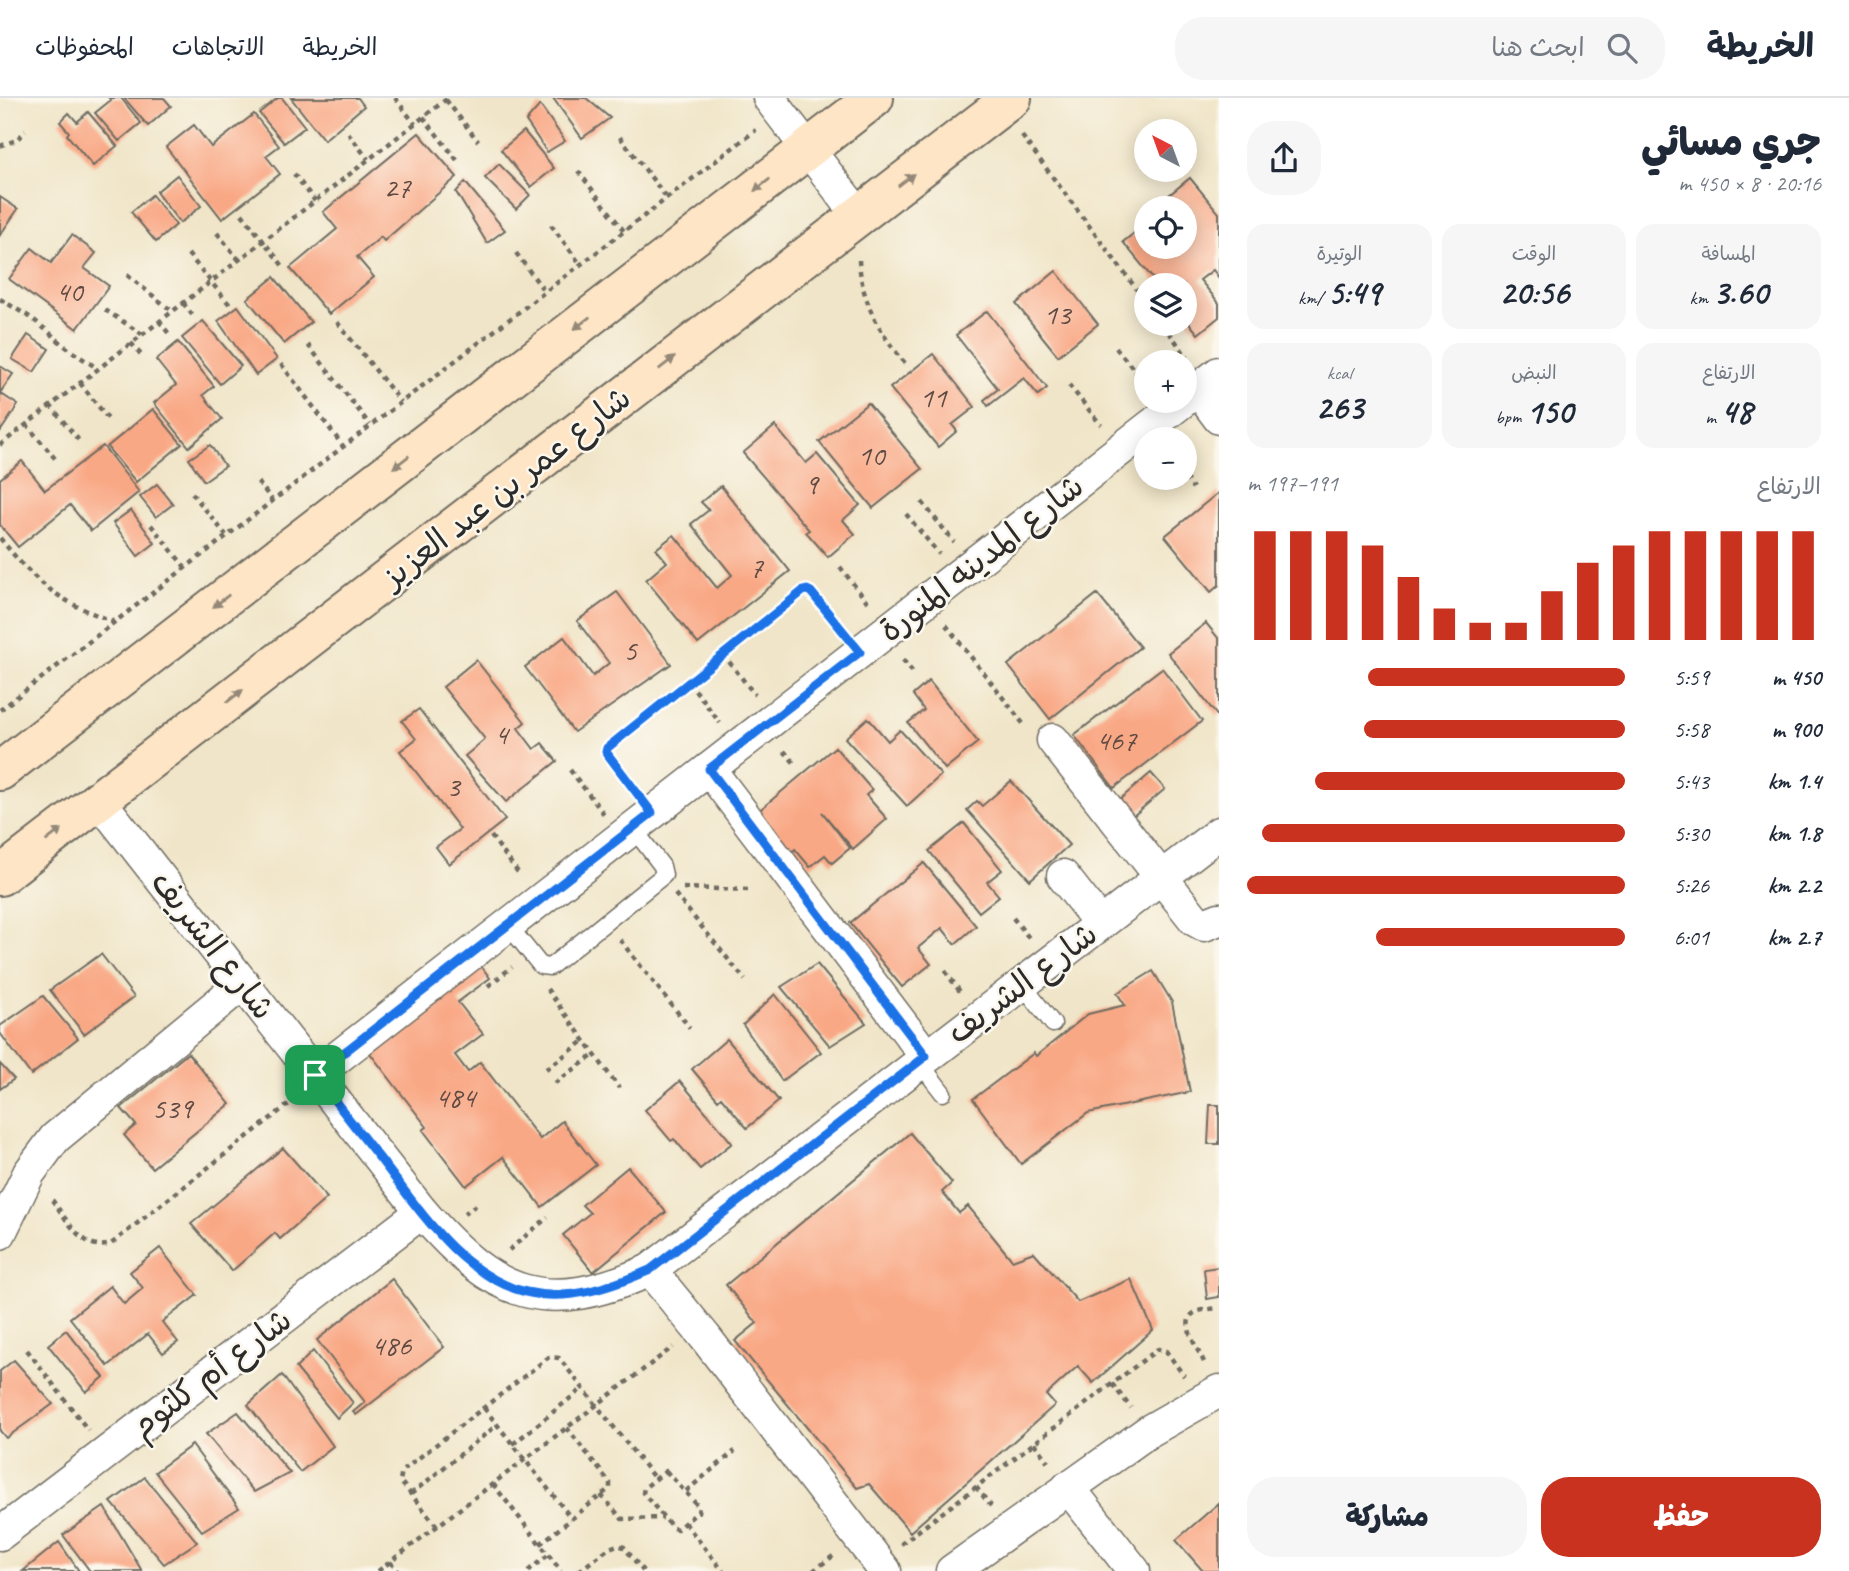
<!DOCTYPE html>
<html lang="ar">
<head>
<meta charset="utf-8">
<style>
  :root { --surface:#fff; --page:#f6f6f7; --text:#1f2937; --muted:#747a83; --line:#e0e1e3; --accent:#c8321e }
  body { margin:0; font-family:Caveat,"Playpen Sans Arabic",sans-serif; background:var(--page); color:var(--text); direction:rtl; height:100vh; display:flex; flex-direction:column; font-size:26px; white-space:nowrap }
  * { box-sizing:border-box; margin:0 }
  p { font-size:23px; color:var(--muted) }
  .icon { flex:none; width:38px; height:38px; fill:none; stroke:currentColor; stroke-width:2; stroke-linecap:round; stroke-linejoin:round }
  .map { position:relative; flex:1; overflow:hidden; direction:ltr }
  .side { display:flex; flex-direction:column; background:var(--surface); width:630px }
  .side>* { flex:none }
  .needle { width:46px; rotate:319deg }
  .buttons { position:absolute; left:1134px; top:21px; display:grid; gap:14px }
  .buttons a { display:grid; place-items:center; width:63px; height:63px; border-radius:50%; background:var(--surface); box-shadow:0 4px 18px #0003; font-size:35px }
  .pin { position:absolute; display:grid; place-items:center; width:60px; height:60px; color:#fff; margin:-30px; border-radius:14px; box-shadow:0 4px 10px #0006 }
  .round { display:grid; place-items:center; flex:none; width:74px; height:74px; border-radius:28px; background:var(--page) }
  .head { display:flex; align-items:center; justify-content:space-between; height:119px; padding:0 28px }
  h1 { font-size:38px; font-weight:800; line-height:52px }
  .stats { display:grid; grid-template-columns:repeat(3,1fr); gap:10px; height:119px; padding:7px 28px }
  .stats div { display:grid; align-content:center; border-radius:18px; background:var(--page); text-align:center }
  .stats b { font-size:35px; font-weight:800 }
  .stats small { font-size:19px; font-weight:400 }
  .stats p { font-size:19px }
  .chart { height:196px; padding:14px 28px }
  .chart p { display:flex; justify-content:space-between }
  .chart svg { width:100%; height:126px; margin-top:7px; stroke:var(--accent); stroke-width:6 }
  .cta { display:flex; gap:14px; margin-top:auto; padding:14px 28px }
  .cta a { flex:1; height:80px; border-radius:28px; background:var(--accent); color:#fff; font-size:28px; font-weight:800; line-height:80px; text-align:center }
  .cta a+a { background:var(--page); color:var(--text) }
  ul { padding:0 28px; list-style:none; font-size:23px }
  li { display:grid; grid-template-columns:112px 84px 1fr; align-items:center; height:52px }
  li i { height:18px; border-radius:9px; background:var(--accent) }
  header { display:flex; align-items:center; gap:42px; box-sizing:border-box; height:98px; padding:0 35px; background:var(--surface); border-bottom:2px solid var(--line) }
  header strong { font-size:33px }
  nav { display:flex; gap:38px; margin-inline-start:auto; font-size:24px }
  .search { width:490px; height:63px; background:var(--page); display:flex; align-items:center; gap:18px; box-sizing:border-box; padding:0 24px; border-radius:28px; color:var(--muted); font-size:26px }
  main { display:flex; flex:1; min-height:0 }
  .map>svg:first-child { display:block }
  .building { fill:#f9a885 }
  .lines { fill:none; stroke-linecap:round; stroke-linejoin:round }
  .lane-casing { stroke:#706c62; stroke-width:19 }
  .street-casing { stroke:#706c62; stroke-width:35 }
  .secondary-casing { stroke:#706c62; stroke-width:42 }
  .path { stroke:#706c62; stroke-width:4.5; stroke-dasharray:5 5; stroke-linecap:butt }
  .lane { stroke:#fff; stroke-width:16 }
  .street { stroke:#fff; stroke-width:32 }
  .secondary { stroke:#fde5c5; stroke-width:38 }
  .oneway { fill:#948878 }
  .route-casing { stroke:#fff; stroke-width:14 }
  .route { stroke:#1a73e8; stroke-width:9 }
  .labels { text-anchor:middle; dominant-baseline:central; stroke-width:5; stroke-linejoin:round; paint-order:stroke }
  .number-label { font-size:30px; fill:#5e4a42 }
  .street-label { font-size:33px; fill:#2b2b2b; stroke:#fbf7ec }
</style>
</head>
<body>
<header>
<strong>الخريطة</strong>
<div class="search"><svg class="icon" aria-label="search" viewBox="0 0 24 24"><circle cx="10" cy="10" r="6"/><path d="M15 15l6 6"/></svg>ابحث هنا</div>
<nav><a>الخريطة</a><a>الاتجاهات</a><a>المحفوظات</a></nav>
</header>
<main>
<section class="side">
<div class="head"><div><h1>جري مسائي</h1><p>20:16 · 8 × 450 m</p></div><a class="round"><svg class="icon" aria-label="share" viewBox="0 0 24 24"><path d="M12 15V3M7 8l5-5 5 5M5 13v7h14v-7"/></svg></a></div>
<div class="stats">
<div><p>المسافة</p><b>3.60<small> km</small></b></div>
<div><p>الوقت</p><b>20:56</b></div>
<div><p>الوتيرة</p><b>5:49<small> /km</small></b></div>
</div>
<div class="stats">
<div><p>الارتفاع</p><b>48<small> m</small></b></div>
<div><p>النبض</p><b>150<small> bpm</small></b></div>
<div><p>kcal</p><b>263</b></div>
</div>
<div class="chart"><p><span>الارتفاع</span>191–197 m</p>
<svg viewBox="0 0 160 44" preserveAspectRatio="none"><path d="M5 44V6M15 44V6M25 44V6M35 44V11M45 44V22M55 44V33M65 44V38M75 44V38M85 44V27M95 44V17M105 44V11M115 44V6M125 44V6M135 44V6M145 44V6M155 44V6"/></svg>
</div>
<ul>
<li><b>450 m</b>5:59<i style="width:68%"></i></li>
<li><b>900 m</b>5:58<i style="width:69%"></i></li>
<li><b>1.4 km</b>5:43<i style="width:82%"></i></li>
<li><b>1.8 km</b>5:30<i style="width:96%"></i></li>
<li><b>2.2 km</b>5:26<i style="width:100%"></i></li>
<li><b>2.7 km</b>6:01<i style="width:66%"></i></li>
</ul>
<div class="cta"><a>حفظ</a><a>مشاركة</a></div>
</section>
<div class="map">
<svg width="1219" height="1473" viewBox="0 0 1219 1473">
  <rect width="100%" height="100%" fill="#fbf7ec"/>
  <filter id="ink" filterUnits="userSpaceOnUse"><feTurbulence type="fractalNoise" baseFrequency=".0143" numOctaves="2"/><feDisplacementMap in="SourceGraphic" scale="14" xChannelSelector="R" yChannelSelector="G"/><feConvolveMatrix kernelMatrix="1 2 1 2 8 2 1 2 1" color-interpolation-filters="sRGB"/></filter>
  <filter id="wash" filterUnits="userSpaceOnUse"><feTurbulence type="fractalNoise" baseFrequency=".00686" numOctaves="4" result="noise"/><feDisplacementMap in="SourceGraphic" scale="28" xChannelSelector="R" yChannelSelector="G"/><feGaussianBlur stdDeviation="1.57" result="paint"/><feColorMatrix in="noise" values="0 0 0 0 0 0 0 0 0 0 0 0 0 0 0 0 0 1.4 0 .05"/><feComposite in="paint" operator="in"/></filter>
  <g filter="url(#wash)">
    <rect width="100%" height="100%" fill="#f0e5c8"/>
    <g id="blocks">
      <!-- building -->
      <g class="building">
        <polygon points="109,0 121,0 141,25 119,43 95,15 111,2"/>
        <polygon points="124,0 164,0 171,8 148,28"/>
        <polygon points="278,0 282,0 305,29 284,45 259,15"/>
        <polygon points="291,0 358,0 364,8 324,42"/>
        <polygon points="553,0 586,0 610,20 582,40"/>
        <polygon points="540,7 565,43 547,54 526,23"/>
        <polygon points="88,14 117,48 93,68 67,37 69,34 60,24 69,15 77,24"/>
        <polygon points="254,16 279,48 266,58 280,76 222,121 166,49 194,27 211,49"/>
        <polygon points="524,33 554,70 531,89 501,52"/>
        <polygon points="419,35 457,79 384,143 381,139 357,159 374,179 329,216 290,170 337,131 323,114"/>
        <polygon points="499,66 530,97 516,111 485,80"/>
        <polygon points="177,77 201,108 180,125 156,94"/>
        <polygon points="1190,80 1219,115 1219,180 1213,172 1200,182 1219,205 1219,219 1198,236 1185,220 1185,187 1158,187 1123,144 1143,128 1146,131 1146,149 1185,149 1185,110 1153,110"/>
        <polygon points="465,84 505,132 487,145 456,94"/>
        <polygon points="152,97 176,127 156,144 131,114"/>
        <polygon points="0,99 18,111 0,137"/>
        <polygon points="72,137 96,155 84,170 109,188 77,231 9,181 32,150 51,165"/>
        <polygon points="1056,173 1098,226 1058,258 1016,206"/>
        <polygon points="274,179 311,224 284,246 247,201"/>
        <polygon points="238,208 277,261 256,277 218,223"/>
        <polygon points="987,213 1047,290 1038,297 1024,280 988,308 984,302 998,291 956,237"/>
        <polygon points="203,223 241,268 220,286 182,240"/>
        <polygon points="28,237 49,251 34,274 12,261"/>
        <polygon points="178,244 214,288 203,297 222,321 189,349 154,305 176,287 156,262"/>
        <polygon points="933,256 975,309 952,327 957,333 938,349 890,290"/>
        <polygon points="0,268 13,276 0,295 18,307 0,334"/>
        <polygon points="868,305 922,371 873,410 819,344"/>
        <polygon points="153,311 182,346 136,384 107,349"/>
        <polygon points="775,328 806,365 817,356 860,407 843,422 855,436 828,459 806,434 809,432 743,355"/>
        <polygon points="210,347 225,368 204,383 189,361"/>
        <polygon points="103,348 139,394 91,433 70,407 18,449 0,427 0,381 22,363 45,392"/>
        <polygon points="157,386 173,406 156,419 140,399"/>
        <polygon points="721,388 790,473 698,546 646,482 667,464 656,451 674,437 717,490 732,477 691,426 709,412 701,404"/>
        <polygon points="1219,394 1219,487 1211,494 1165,438"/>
        <polygon points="131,412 155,445 138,458 113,425"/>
        <polygon points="617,494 671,566 574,634 525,569 564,539 593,578 609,565 577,523"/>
        <polygon points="1097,496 1140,549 1050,621 1008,567"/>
        <polygon points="1206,525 1219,541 1219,620 1168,555"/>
        <polygon points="476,562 525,624 518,630 534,651 542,645 557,663 506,704 465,658 485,641 443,589"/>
        <polygon points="1162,570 1202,623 1114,690 1074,637"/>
        <polygon points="929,583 978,644 945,671 908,625 924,612 913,597"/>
        <polygon points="419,611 505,722 449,766 436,749 460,731 400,653 416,641 402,623"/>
        <polygon points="868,620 888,643 900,632 941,677 907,708 845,640"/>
        <polygon points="835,649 872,692 866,697 887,721 853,751 822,714 850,750 832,765 825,757 810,769 795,751 791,755 756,715"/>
        <polygon points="1151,675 1165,691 1133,718 1119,702"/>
        <polygon points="1011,683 1069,747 1030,782 967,712 977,703 982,708"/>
        <polygon points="964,725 1002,772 987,784 999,798 979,814 929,753"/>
        <polygon points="924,765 976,828 955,846 942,830 918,850 931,866 902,889 850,825"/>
        <polygon points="101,856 134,899 84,936 50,892"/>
        <polygon points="478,864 490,880 458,904 483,936 455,957 468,974 480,964 540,1041 562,1023 596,1067 542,1109 503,1059 466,1088 423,1032 427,1029 366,950"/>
        <polygon points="817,866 866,925 830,948 781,889"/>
        <polygon points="1153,873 1172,904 1190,994 1088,1015 1021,1066 973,1001 1034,955 1036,958 1088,916 1125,907 1117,895"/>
        <polygon points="775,896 821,954 782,983 743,927"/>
        <polygon points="43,898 78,940 31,977 0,935 0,928"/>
        <polygon points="727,941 779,1003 747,1030 721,999 718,1002 692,971"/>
        <polygon points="188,955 230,1006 152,1070 124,1037 136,1027 121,1010"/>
        <polygon points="0,966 14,981 0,991"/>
        <polygon points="680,983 732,1045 700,1071 674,1041 671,1043 645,1012"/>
        <polygon points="1210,1007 1219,1007 1219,1046 1208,1046"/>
        <polygon points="910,1035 952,1085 942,1094 959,1115 968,1108 1012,1162 1034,1154 1078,1204 1131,1181 1153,1232 1093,1285 1078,1268 1046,1297 1055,1307 910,1434 869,1386 857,1390 735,1243 757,1225 726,1187"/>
        <polygon points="283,1050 327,1100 280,1141 275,1135 232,1173 191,1126"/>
        <polygon points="628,1069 666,1114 593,1174 563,1137 590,1115 582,1107"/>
        <polygon points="160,1150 197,1197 162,1224 178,1244 163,1255 148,1236 108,1268 70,1220 110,1188 124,1206 143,1190 130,1174"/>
        <polygon points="1219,1169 1219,1199 1207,1201 1204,1171"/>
        <polygon points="392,1181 444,1249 356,1317 353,1314 365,1304 317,1242"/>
        <polygon points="66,1232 104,1279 86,1294 48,1247"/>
        <polygon points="313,1253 353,1305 337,1320 296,1270"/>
        <polygon points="14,1262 53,1306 6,1340 0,1333 0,1273"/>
        <polygon points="282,1277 333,1348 300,1374 248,1307"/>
        <polygon points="238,1314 290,1375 254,1394 206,1336"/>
        <polygon points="192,1347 239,1410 202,1433 155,1374"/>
        <polygon points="145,1379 197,1444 164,1466 111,1404"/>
        <polygon points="1219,1405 1219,1473 1203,1473 1176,1442"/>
        <polygon points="104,1409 142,1473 90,1473 63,1437"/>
        <polygon points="59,1444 79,1473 23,1473"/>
      </g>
    </g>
  </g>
  <g filter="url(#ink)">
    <use href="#blocks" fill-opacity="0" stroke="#706c62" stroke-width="2"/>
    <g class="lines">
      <!-- lane casing -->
      <g class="lane-casing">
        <g id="lane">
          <polyline points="508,827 541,868 550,869 664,777 662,768 633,730"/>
          <polyline points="1022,886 1053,926"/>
          <polyline points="919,964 943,995"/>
        </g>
      </g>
      <!-- street casing -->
      <g class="street-casing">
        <g id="street">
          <polyline points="769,0 859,118"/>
          <polyline points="1198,292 1219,320"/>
          <polyline points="1185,301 1219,275"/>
          <polyline points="1053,642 1195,822 1204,827 1219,821"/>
          <polyline points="709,671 926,958"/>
          <path d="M99 702 422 1114C495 1199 545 1219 650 1172L1219 735"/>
          <polyline points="1063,778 1100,825"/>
          <polyline points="315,977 1183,303"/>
          <polyline points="0,1135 29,1075 55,1040 243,885"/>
          <polyline points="650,1172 705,1239 885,1473"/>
          <polyline points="1068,1389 1134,1473"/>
          <polyline points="0,1436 422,1114"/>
          <polyline points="952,1473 1149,1333 1219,1293"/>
        </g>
      </g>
      <!-- secondary casing -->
      <g class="secondary-casing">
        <g id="secondary">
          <polyline points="0,673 874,0"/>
          <polyline points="0,778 1012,0"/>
        </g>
      </g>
      <!-- path -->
      <g class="path">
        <polyline points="395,0 415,26"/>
        <polyline points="446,2 478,43"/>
        <polyline points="423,19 457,62"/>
        <polyline points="348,35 368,61"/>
        <polyline points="1022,38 1146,204"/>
        <polyline points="620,39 667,100"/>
        <polyline points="0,48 16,42 26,33"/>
        <polyline points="578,73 624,133"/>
        <polyline points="294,76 315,103"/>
        <polyline points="242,116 283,168"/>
        <polyline points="551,127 581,167"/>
        <polyline points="217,135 239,162"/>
        <polyline points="516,155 545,194"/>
        <polyline points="188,156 230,207"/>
        <path d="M859 162C861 202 879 235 905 265"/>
        <polyline points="127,177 172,213"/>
        <polyline points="0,201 33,221 71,253 97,270"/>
        <polyline points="183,205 194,219"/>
        <polyline points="105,212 142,236"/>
        <polyline points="159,223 170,237"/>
        <polyline points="337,224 401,304"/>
        <polyline points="1163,226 1187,259"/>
        <polyline points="131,245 143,259"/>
        <polyline points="308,247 370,327"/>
        <polyline points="1116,250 1146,286"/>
        <polyline points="281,266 343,348"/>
        <polyline points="80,285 110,323"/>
        <polyline points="1069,287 1101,327"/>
        <polyline points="50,307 81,345"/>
        <polyline points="26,326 58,364"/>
        <polyline points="0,347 448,0"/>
        <polyline points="1185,380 1193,390"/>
        <polyline points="258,384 272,402"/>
        <polyline points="192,395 226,437"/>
        <polyline points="922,404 954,444"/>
        <polyline points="906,416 939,456"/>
        <polyline points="151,427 185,469"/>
        <path d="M0 440C35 484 58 504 113 523"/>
        <polyline points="840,469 869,506"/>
        <polyline points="946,527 1025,628"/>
        <polyline points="723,556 755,597"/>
        <polyline points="903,562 915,577"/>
        <polyline points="689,584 720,625"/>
        <polyline points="0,612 756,32"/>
        <polyline points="784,653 796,667"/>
        <polyline points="570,672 604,716"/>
        <polyline points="633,689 606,655 607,650 803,493 811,494 840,530"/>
        <polyline points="491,738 520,777"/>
        <polyline points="683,790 752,792"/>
        <polyline points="675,796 745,882"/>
        <polyline points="1013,820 1030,841"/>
        <polyline points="620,842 690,930"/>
        <polyline points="945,873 961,895"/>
        <polyline points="488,888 512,869"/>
        <polyline points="547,891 619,990"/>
        <polyline points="546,971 584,943"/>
        <polyline points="555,985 594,957"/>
        <path d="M52 1102C67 1121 83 1155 111 1146L294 1002"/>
        <polyline points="464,1116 480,1104"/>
        <polyline points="509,1152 548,1119"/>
        <polyline points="27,1252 88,1332"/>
        <path d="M1204 1264C1199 1253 1177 1222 1196 1214 1202 1211 1212 1211 1219 1210"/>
        <polyline points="1112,1286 1131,1310"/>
        <polyline points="484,1310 572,1421"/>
        <polyline points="1034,1345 1048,1364"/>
        <polyline points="513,1346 583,1290"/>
        <polygon points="666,1373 699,1409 698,1414 677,1431 673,1430 643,1395 644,1390"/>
        <polyline points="493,1386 561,1473"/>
        <polyline points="976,1389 991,1408"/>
        <polyline points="686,1393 735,1353"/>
        <polyline points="411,1396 497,1327"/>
        <polyline points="601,1397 622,1421 663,1420"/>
        <polyline points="685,1425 723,1473"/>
        <polyline points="437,1428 400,1383 402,1373 549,1259 559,1260 655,1381"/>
        <polyline points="540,1446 610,1390 610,1385 567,1330"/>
        <polyline points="901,1446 1158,1251 1166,1253 1184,1278"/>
        <polyline points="390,1464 398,1473"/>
        <polyline points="378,1473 673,1249"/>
        <polyline points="528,1473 548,1457"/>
        <polyline points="579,1473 609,1450 618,1447 624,1449 643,1473"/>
        <polyline points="813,1473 833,1458"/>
      </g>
      <!-- lane -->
      <use href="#lane" class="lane"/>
      <!-- street -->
      <use href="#street" class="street"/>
      <!-- secondary -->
      <use href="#secondary" class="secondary"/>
    </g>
    <!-- one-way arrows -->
    <defs><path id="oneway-solid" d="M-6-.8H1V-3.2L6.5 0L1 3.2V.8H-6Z" transform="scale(1.75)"/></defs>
    <g class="oneway">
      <use href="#oneway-solid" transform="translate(906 82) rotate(-38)"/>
      <use href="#oneway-solid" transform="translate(762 87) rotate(142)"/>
      <use href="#oneway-solid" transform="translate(582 225) rotate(142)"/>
      <use href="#oneway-solid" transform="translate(667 265) rotate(-38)"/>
      <use href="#oneway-solid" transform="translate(401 364) rotate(142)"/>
      <use href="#oneway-solid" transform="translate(221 503) rotate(142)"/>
      <use href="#oneway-solid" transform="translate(235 598) rotate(-38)"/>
      <use href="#oneway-solid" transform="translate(54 737) rotate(-37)"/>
    </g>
  </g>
  <g class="lines" filter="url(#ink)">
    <!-- route casing -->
    <g class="route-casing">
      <path id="route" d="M807 492 811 494 860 554 709 671 926 958 650 1172C611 1189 569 1204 526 1194 461 1178 419 1111 381 1062 359 1034 337 1006 315 977L652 715 606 654 607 650 803 493Z"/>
    </g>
    <!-- route -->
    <use href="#route" class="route"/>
  </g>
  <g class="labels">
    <!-- number labels -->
    <g class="number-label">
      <text x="397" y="89">27</text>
      <text x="69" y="193">40</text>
      <text x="1057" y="216">13</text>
      <text x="933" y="299">11</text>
      <text x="871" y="357">10</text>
      <text x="811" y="386">9</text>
      <text x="756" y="469">7</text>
      <text x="630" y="552">5</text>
      <text x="501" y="636">4</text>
      <text x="1116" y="642">467</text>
      <text x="453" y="688">3</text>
      <text x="455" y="999">484</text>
      <text x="172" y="1010">539</text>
      <text x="391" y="1247">486</text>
    </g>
    <!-- street labels -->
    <g class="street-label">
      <text transform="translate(506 389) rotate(-38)">شارع عمر بن عبد العزيز</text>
      <text transform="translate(981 460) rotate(-38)">شارع المدينه المنورة</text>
      <text transform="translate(213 847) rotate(52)">شارع الشريف</text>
      <text transform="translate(1022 885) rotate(-37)">شارع الشريف</text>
      <text transform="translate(211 1275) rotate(-37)">شارع أم كلثوم</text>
    </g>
  </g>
</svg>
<div class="buttons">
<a><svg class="needle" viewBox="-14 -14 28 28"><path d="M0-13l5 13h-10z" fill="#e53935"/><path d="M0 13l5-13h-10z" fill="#747a83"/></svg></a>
<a><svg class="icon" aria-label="locate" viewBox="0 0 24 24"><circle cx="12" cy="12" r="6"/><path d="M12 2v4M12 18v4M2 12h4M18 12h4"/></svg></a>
<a><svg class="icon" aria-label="layers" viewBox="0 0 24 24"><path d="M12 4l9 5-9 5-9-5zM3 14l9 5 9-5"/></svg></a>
<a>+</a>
<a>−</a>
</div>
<div class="pin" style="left:315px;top:977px;background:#1e9e55"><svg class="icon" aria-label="arrive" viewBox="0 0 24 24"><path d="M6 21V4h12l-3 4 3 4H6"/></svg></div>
</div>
</main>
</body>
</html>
